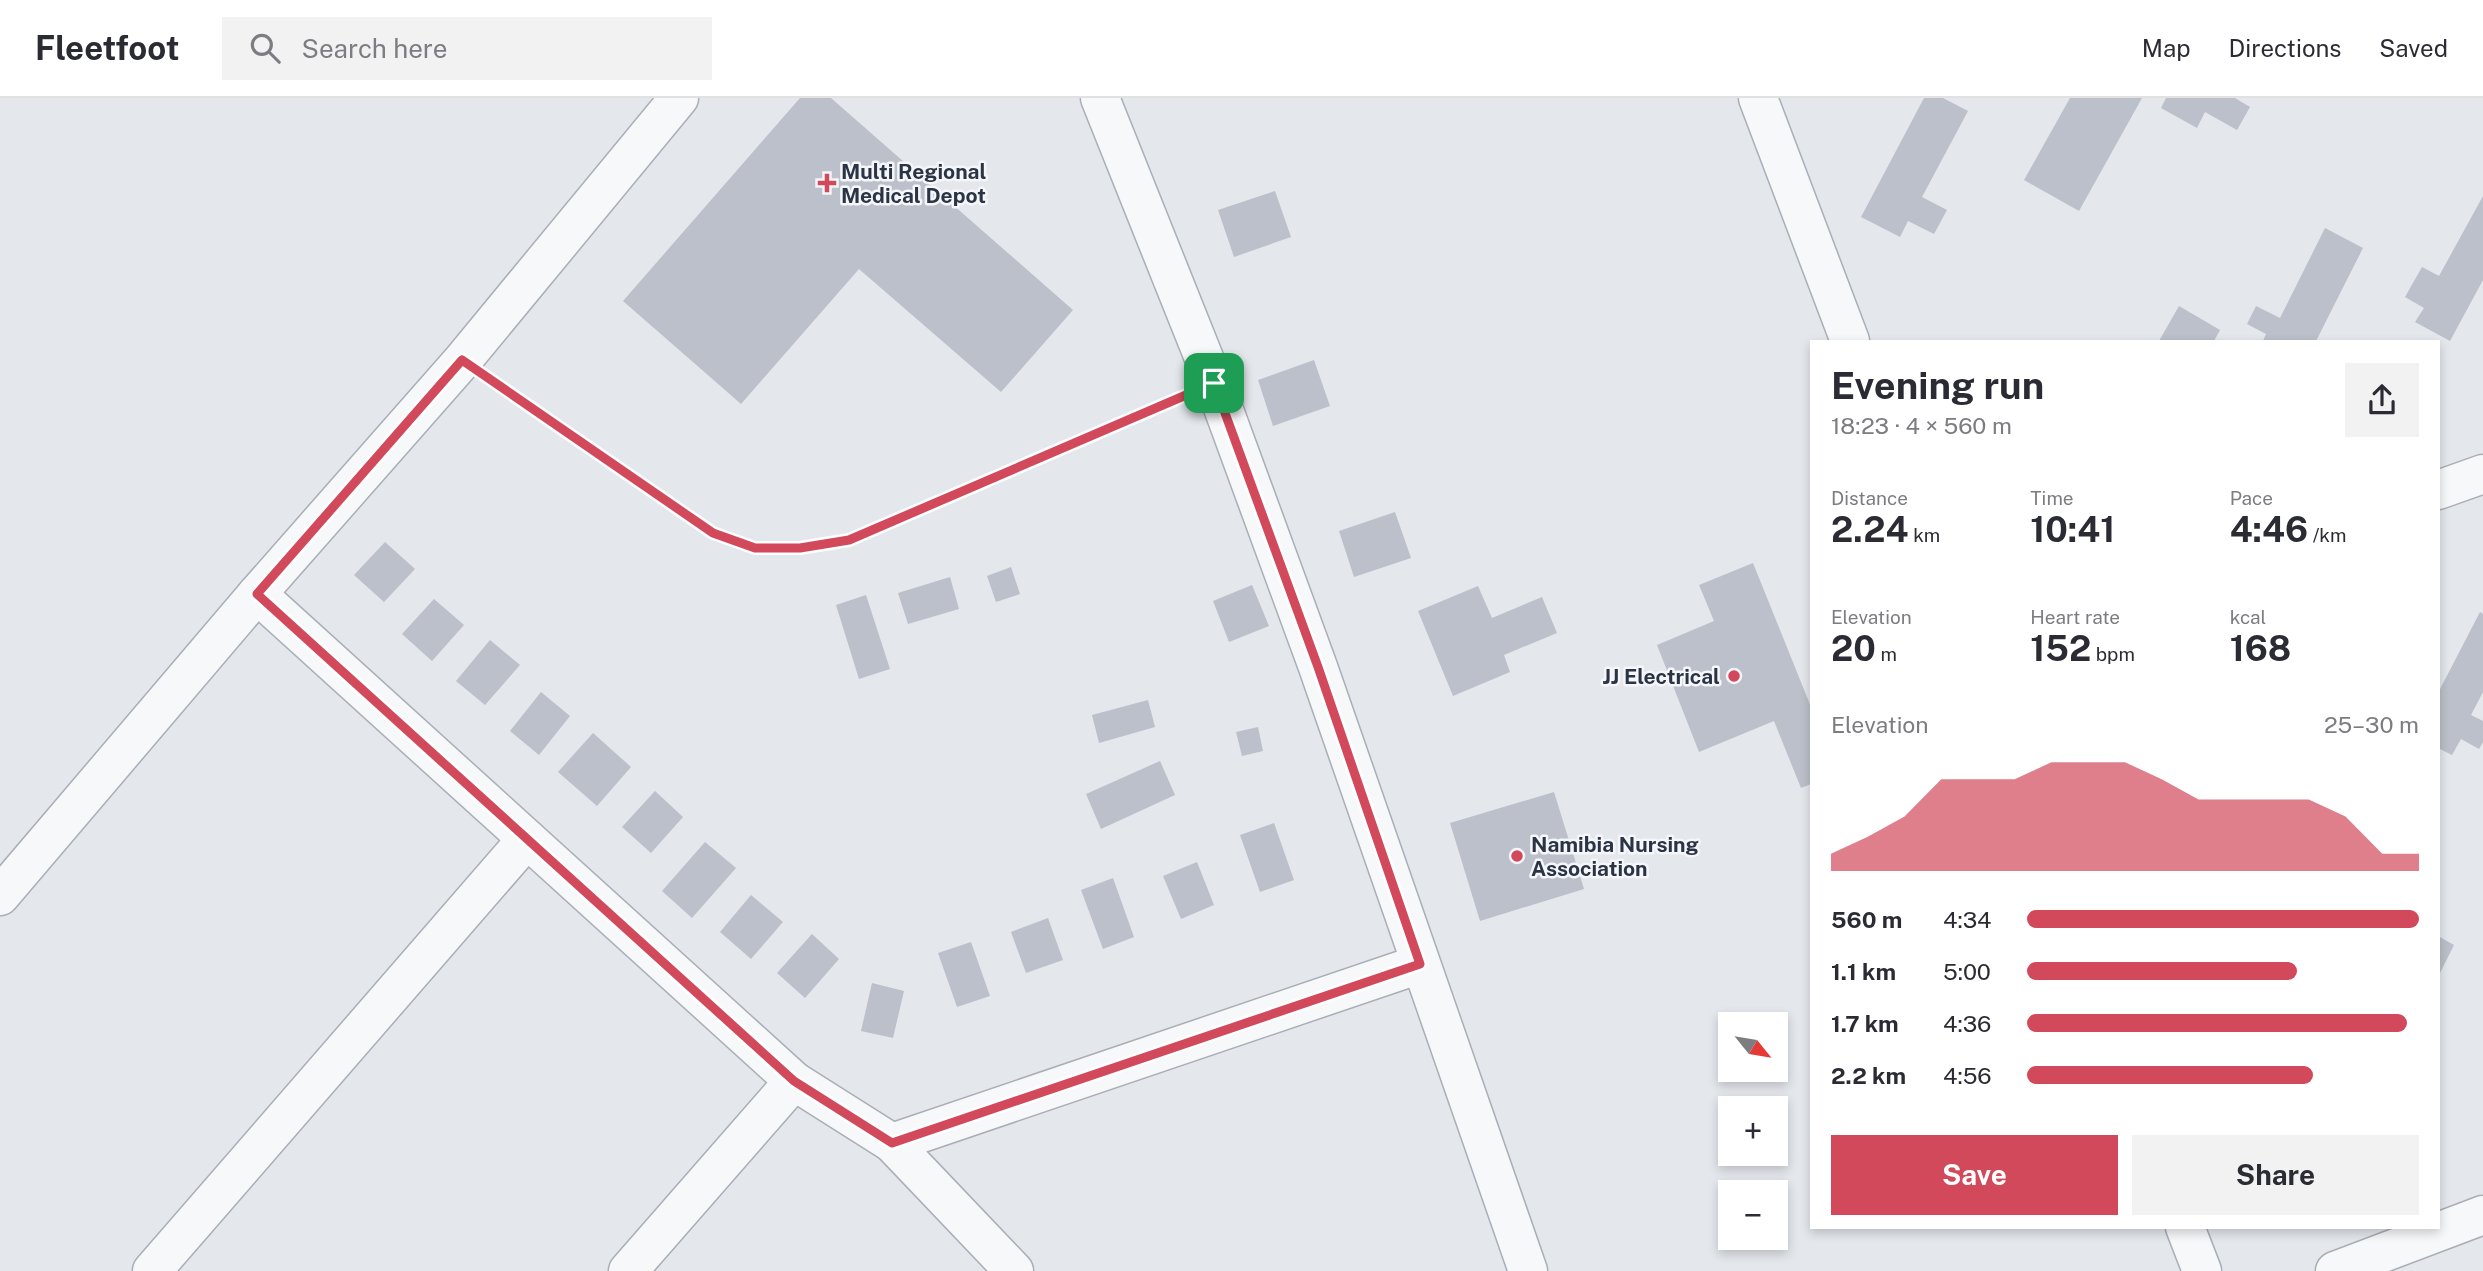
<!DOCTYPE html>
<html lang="en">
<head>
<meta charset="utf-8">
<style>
  :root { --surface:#fff; --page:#f2f2f3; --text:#2b2b33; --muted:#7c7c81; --line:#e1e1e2; --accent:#d1495b }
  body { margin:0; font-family:"Public Sans",sans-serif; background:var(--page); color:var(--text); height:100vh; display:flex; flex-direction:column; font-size:26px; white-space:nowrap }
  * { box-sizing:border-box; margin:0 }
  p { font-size:23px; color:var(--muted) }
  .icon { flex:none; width:38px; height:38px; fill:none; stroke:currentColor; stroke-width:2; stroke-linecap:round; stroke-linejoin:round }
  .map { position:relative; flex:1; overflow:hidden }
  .sheet { position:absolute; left:1810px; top:242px; width:630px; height:889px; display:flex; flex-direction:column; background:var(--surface); border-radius:0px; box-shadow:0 4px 10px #0003 }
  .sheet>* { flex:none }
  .needle { width:46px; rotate:120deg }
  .controls { position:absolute; left:1718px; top:914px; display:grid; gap:14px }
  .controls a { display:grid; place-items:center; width:70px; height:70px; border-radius:0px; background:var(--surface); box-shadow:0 4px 10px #0003; font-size:35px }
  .pin { position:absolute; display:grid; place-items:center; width:60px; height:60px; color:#fff; margin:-30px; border-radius:14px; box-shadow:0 4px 10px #0006 }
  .round { display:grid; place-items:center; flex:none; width:74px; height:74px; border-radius:0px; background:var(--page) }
  .headline { display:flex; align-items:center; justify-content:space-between; height:119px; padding:0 21px }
  h1 { font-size:38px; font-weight:700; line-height:52px }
  .metrics { display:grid; grid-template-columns:repeat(3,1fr); gap:10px; height:119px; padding:7px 21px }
  .metrics div { display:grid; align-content:center }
  .metrics b { font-size:35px; font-weight:700 }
  .metrics small { font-size:19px; font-weight:400 }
  .metrics p { font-size:19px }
  .chart { height:196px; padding:14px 21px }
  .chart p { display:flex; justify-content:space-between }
  .chart svg { width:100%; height:126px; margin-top:7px; fill:var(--accent); opacity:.7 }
  .action { display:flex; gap:14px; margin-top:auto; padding:14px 21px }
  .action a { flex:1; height:80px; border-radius:0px; background:var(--accent); color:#fff; font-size:28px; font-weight:700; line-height:80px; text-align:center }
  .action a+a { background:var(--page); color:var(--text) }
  ul { padding:0 21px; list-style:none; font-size:23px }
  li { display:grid; grid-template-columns:112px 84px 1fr; align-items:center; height:52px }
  li i { height:18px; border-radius:9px; background:var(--accent) }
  header { display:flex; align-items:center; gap:42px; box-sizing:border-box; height:98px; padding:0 35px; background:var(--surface); border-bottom:2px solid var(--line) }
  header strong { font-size:33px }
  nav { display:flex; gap:38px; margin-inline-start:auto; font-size:24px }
  .search { width:490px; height:63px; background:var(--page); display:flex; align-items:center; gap:18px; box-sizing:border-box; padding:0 24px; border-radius:0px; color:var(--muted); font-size:26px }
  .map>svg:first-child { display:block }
  .building { fill:#bbc0ca }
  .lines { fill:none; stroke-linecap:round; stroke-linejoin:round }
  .minor-casing { stroke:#a9aeb7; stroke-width:41 }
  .path { stroke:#c2c5cb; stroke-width:4.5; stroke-dasharray:5 5; stroke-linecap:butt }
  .minor { stroke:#f7f8fa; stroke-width:38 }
  .route-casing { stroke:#fff; stroke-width:14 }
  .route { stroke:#d1495b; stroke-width:9 }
  .poi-dot { fill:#d1495b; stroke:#f4f6f9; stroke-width:2.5 }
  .labels { text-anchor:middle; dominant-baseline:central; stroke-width:5; stroke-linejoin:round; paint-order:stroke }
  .poi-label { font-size:21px; font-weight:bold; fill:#2b3445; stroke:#f4f6f9; text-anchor:start }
</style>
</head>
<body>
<header>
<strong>Fleetfoot</strong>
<div class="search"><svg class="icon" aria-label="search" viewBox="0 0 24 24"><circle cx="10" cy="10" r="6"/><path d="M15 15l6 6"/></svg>Search here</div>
<nav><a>Map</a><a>Directions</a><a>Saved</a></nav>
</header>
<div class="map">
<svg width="2483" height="1173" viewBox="0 0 2483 1173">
  <rect width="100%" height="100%" fill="#e4e7ec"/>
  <!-- building -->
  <g class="building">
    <polygon points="800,0 831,0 1073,212 1001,294 859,171 741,306 623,203"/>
    <polygon points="1924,0 1943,0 1968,13 1922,99 1947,112 1934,136 1908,123 1900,139 1861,119"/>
    <polygon points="2070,0 2142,0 2079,113 2024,82"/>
    <polygon points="2166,0 2235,0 2250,9 2237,32 2205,14 2197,30 2161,10"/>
    <polygon points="1275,93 1291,139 1234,159 1218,112"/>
    <polygon points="2483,98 2483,182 2450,243 2415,224 2424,210 2405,199 2422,169 2439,178"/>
    <polygon points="2325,130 2363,150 2316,243 2263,243 2266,236 2247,226 2256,208 2280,220"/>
    <polygon points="2179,208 2220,232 2214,243 2159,243"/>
    <polygon points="1314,262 1330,308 1273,328 1258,282"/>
    <polygon points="1395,414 1411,460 1354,479 1339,433"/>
    <polygon points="385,444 415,471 384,504 354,477"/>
    <polygon points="1753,465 1811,609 1811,686 1801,690 1774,623 1699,654 1657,547 1714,523 1699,487"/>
    <polygon points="1011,469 1020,496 996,504 987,478"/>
    <polygon points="950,479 959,511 908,526 898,495"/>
    <polygon points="1252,487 1269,528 1229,544 1213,503"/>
    <polygon points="1478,488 1492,520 1542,499 1557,535 1504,557 1510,574 1453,598 1418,513"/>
    <polygon points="866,497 890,571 859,581 836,507"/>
    <polygon points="434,501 464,527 432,563 402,536"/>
    <polygon points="2480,514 2483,516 2483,594 2471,617 2483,623 2483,644 2479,651 2461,641 2452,657 2438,650 2438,595"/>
    <polygon points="490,542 520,567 485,607 456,583"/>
    <polygon points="541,594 570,618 539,657 510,633"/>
    <polygon points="1148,602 1155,629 1099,645 1092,617"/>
    <polygon points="1258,629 1263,653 1242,658 1236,634"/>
    <polygon points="593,635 631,669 597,708 558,674"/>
    <polygon points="1160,663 1175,697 1101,731 1086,696"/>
    <polygon points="655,693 683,719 651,755 622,729"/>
    <polygon points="1554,694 1584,791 1480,823 1450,725"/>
    <polygon points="1274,725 1294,782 1260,794 1240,737"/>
    <polygon points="705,744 736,770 692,820 662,793"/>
    <polygon points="1197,764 1214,807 1181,821 1163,778"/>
    <polygon points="1113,780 1134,839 1103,851 1081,792"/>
    <polygon points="751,797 783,824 751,861 720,834"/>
    <polygon points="1048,820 1063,862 1026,875 1011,834"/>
    <polygon points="812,836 839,861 805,900 777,875"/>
    <polygon points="2438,838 2454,847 2438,879"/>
    <polygon points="971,844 990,898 957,909 938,855"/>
    <polygon points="872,885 904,893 893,940 861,933"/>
  </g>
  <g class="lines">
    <!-- minor casing -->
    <g class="minor-casing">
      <g id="minor">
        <polyline points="1100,0 1214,285 1318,569 1528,1173"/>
        <polyline points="1758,0 1850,243"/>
        <polyline points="2438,392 2483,376"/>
        <polyline points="257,496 794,983 892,1045 1420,866"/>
        <polyline points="0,798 257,496 462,263 679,0"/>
        <polyline points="892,1045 1014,1173"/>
        <polyline points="2185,1129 2202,1173"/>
        <polyline points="152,1173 527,741"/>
        <polyline points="628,1173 794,983"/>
        <polyline points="2335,1173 2483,1117"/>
      </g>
    </g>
    <!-- path -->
    <polyline class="path" points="493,284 713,435 755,450 800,451 849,442 1181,299"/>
    <!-- minor -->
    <use href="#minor" class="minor"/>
  </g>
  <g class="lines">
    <!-- route casing -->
    <g class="route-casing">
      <polygon id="route" points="462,262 713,435 755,450 800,450 849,442 1214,285 1318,569 1420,866 892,1045 794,983 257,496"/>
    </g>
    <!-- route -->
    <use href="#route" class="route"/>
  </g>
  <!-- markers -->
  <g class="poi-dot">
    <path d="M823.5 74.5h7v7h7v7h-7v7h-7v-7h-7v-7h7z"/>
    <circle cx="1734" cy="578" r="7"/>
    <circle cx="1517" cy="758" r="7"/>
  </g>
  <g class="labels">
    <!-- poi labels -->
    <g class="poi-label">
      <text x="841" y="73">Multi Regional<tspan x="841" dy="24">Medical Depot</tspan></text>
      <text x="1720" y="578" text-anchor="end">JJ Electrical</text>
      <text x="1531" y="746">Namibia Nursing<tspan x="1531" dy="24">Association</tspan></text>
    </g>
  </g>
</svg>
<div class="controls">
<a><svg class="needle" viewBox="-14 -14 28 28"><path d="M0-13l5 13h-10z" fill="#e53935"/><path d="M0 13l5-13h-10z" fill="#7c7c81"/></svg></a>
<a>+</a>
<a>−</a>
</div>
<div class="pin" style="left:1214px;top:285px;background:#1e9e55"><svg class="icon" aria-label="arrive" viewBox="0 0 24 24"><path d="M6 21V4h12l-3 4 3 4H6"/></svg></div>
<section class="sheet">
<div class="headline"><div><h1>Evening run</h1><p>18:23 · 4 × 560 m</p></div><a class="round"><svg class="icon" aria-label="share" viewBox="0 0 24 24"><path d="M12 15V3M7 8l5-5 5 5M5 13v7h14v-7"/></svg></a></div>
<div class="metrics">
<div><p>Distance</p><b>2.24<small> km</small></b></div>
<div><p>Time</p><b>10:41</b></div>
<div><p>Pace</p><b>4:46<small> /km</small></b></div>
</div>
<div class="metrics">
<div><p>Elevation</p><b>20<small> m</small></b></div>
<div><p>Heart rate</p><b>152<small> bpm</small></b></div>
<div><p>kcal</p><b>168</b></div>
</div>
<div class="chart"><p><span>Elevation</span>25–30 m</p>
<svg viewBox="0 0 160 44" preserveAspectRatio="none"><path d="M0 44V38L10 32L20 25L30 12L40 12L50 12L60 6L70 6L80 6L90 12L100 19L110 19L120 19L130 19L140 25L150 38L160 38V44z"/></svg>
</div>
<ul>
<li><b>560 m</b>4:34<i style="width:100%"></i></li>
<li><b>1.1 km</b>5:00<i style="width:69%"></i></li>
<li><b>1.7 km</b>4:36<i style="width:97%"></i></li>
<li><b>2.2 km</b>4:56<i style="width:73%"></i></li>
</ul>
<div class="action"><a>Save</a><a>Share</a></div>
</section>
</div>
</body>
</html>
